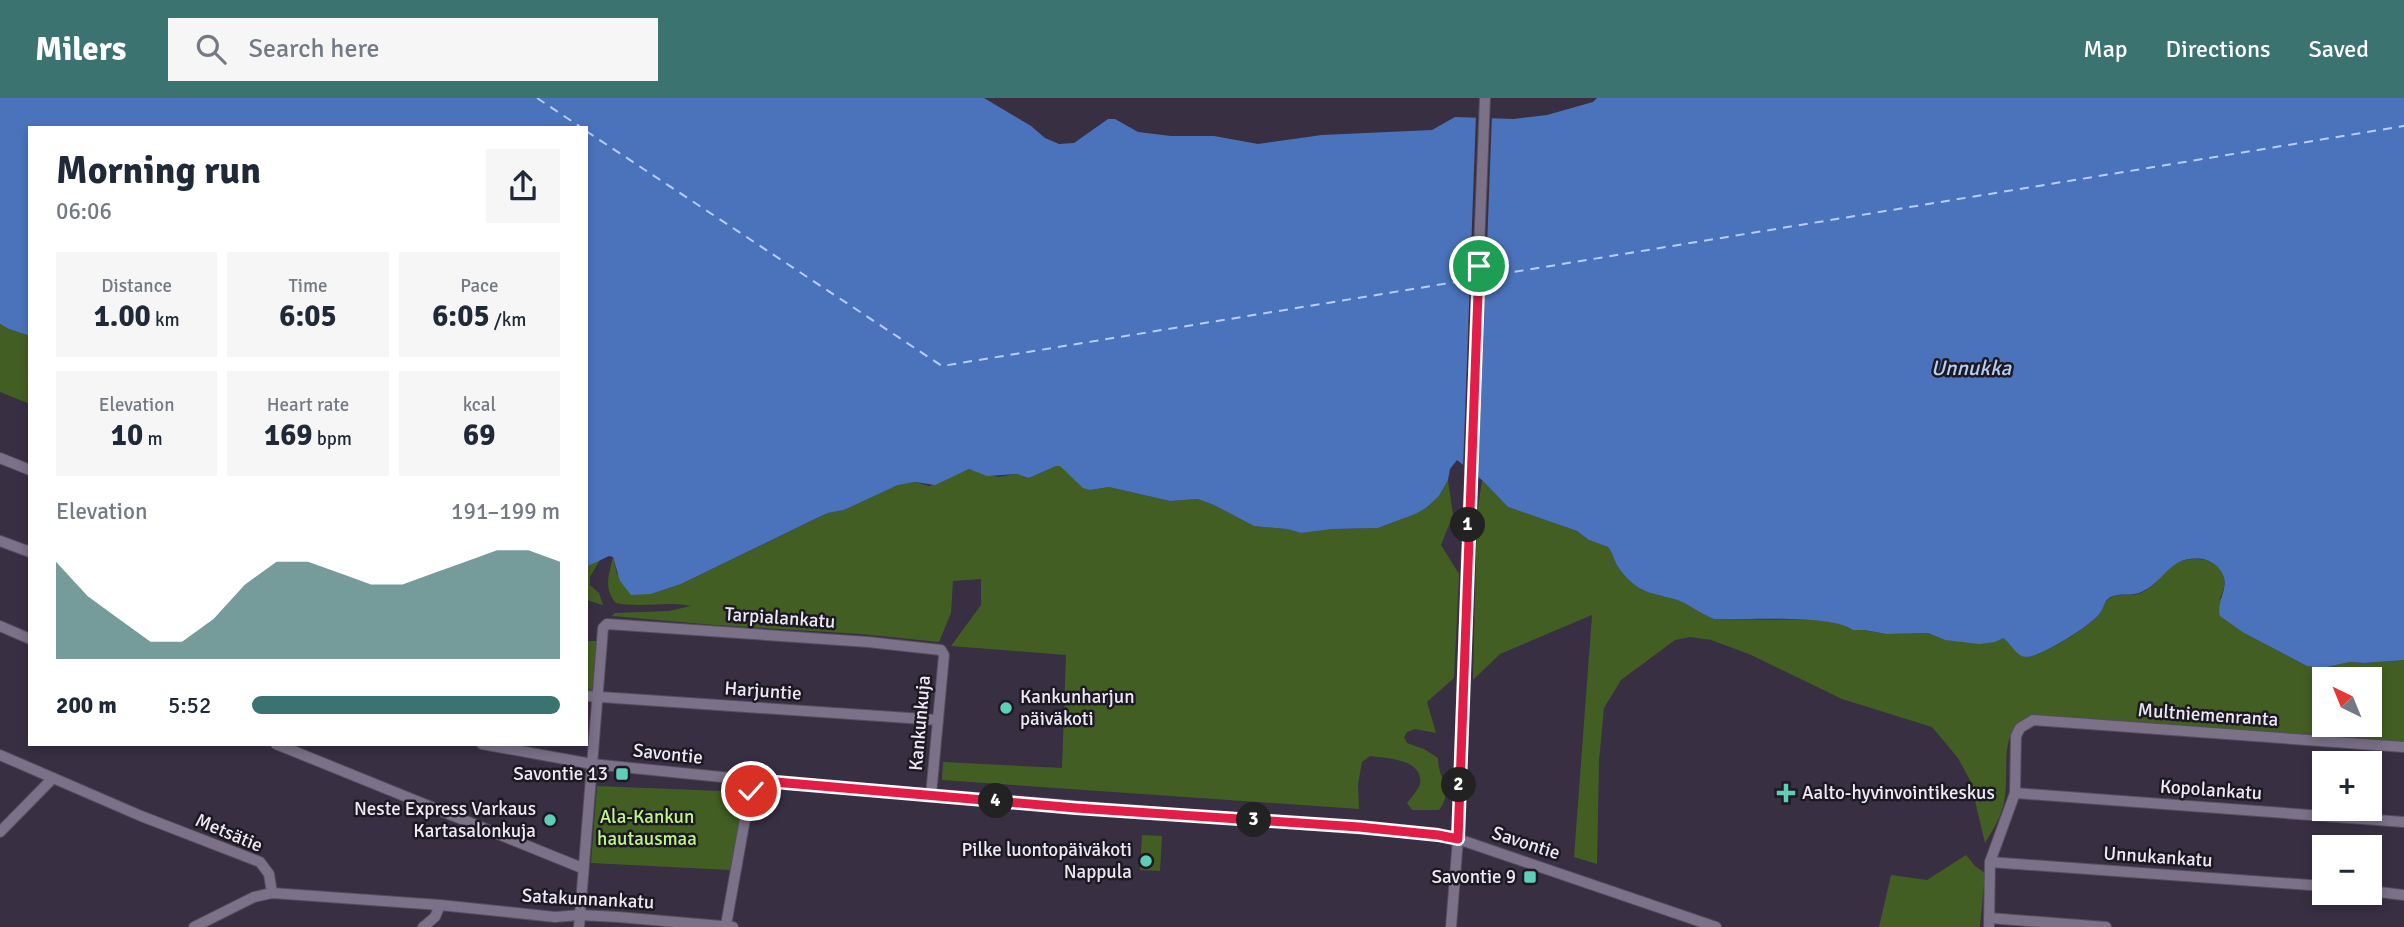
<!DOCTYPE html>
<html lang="en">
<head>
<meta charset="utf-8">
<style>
  :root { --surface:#fff; --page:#f6f6f7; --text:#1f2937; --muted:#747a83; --accent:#3b7371 }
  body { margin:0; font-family:Signika,sans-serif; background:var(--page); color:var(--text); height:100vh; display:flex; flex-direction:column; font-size:26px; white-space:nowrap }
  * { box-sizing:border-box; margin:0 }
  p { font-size:23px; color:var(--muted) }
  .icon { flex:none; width:38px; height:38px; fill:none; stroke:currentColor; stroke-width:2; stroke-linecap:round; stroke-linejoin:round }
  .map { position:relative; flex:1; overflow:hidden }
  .panel { position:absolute; left:28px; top:28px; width:560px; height:620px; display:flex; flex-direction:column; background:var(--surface); border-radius:0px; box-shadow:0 4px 10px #0003 }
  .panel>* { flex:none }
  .needle { width:46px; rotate:317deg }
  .fabs { position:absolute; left:2312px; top:569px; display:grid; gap:14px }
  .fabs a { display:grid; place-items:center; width:70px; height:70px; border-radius:0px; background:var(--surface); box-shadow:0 4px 10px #0003; font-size:35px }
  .pin { position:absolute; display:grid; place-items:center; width:60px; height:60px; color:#fff; margin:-30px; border:4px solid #fff; border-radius:50%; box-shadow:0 2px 7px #0007 }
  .km { position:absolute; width:35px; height:35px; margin:-18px; border-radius:50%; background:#222; color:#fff; font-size:19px; line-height:35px; text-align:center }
  .round { display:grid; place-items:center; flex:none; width:74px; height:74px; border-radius:0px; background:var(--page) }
  .head { display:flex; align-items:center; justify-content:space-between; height:119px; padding:0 28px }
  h1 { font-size:38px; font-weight:800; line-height:52px }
  .stats { display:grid; grid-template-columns:repeat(3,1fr); gap:10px; height:119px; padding:7px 28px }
  .stats div { display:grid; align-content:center; border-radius:0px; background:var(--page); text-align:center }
  .stats b { font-size:30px; font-weight:800 }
  .stats small { font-size:19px; font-weight:400 }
  .stats p { font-size:19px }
  .chart { height:196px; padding:14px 28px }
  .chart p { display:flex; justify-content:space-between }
  .chart svg { width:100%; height:126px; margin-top:7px; fill:var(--accent); opacity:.7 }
  ul { padding:0 28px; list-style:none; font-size:23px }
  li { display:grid; grid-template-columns:112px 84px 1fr; align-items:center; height:52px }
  li i { height:18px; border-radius:9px; background:var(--accent) }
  header { display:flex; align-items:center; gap:42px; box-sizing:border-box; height:98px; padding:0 35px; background:var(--accent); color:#fff }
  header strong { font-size:33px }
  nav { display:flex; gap:38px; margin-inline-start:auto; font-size:24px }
  .search { width:490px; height:63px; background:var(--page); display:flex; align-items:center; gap:18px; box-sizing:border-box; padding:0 24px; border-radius:0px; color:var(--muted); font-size:26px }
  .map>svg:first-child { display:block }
  .green { fill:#435e22; fill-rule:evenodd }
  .water { fill:#4b73bc }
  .pier { fill:#382f43 }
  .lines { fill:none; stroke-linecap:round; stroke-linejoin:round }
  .ferry { stroke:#b7cef6; stroke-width:2; stroke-dasharray:9 7; stroke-linecap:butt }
  .minor-casing { stroke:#554d5e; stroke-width:12 }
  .minor { stroke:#7b7188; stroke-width:10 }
  .route-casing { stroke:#fff; stroke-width:14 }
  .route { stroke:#e11d48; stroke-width:9 }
  .poi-dot { fill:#5eceb8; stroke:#1d1922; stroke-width:2.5 }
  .labels { text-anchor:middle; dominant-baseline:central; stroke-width:5; stroke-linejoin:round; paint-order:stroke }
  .street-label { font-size:19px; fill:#efe9f6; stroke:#1d1922 }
  .poi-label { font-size:19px; fill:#efe9f6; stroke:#1d1922; text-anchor:end }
  .park-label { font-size:19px; fill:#c0f685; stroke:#1d1922 }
  .water-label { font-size:21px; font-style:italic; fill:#b7cef6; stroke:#1d1922 }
</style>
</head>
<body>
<header>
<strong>Milers</strong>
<div class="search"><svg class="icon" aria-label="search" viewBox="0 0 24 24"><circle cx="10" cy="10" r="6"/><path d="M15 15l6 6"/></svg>Search here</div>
<nav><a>Map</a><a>Directions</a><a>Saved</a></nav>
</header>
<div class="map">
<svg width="2404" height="829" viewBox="0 0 2404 829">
  <rect width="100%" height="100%" fill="#382f43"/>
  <!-- green -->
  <g class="green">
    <polygon points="0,226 9,231 30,238 30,306 0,294"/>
    <path d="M1056 368H1061L1083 389 1090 392 1109 389 1170 403 1198 401 1214 407 1254 428 1287 431 1301 435 1333 431 1378 430 1394 424 1426 410 1439 398 1448 382 1453 417 1441 447 1459 476 1454 580 1427 604 1436 635 1415 631 1407 634 1404 639 1407 645 1424 651 1438 660C1438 681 1454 694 1439 712H1412L1407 705C1411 700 1418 692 1420 686 1424 661 1386 660 1370 658L1362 664 1358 686 1359 711 942 682 943 664 1062 670 1066 557 951 548 981 507V481L953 483 951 515 939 544 861 536 714 527 612 518 615 515 669 513 691 508C666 503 641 510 616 505 603 490 609 477 613 459L617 476 651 496 681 486 828 415 844 412 898 387 915 384 929 388 969 371 998 379 1017 376 1029 380Z"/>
    <path d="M1482 382 1508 409 1577 433 1589 442 1608 449C1613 455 1614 463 1618 469 1636 494 1647 494 1674 501 1688 505 1700 516 1714 521L1817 522 1845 525 1853 532H1864L1886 536 1928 535 1945 542 2003 540C2013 545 2017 562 2032 558 2048 554 2090 529 2100 515 2104 509 2104 503 2112 499 2119 495 2130 498 2138 496 2162 488 2165 461 2195 461 2205 461 2213 463 2219 470 2227 480 2225 490 2220 500L2244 535 2307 568 2322 570 2350 564 2364 565 2404 562V646L2034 617C1995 628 2011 674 2004 704 2001 719 1993 732 1985 745L1970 682 1958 660 1932 629 1842 601 1749 556 1711 542 1690 539 1675 542 1621 582 1604 610 1599 663 1597 766 1574 759 1592 517 1500 556 1473 582 1477 416ZM2324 581H2370V626H2324Z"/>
    <polygon points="600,462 590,479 590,487 599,495 603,507 586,502 586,469"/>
    <polygon points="586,543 598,543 592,592 586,591"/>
    <polygon points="597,688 746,694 730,772 591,765"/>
    <polygon points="1142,737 1162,738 1160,773 1140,772"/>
    <polygon points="1966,757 1975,768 1985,775 1980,829 1879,829 1891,777 1927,782"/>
  </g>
  <!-- water -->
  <path class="water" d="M0 0H984L1031 28 1045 40 1059 46 1074 45 1108 21H1115L1138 34 1171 38H1214L1258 46 1322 37 1432 32 1455 19 1513 21 1547 17 1593 4 1597 0H2404V562L2364 565 2350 564 2322 570 2307 568 2244 535 2220 518C2216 503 2229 491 2223 477 2220 469 2212 463 2203 461 2167 457 2166 485 2139 495 2131 498 2121 495 2113 498 2104 501 2105 508 2100 515 2092 527 2042 558 2027 559 2016 559 2011 545 2003 540L1995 544 1979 546 1945 542 1928 535 1886 536 1865 532H1853C1833 516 1744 522 1714 521 1700 516 1688 505 1674 501 1647 494 1636 494 1618 469 1614 463 1613 455 1608 449L1589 442 1577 433 1508 409 1482 382 1457 362 1450 371 1448 382 1439 398 1426 410 1415 416 1378 430 1333 431 1301 435 1287 431 1254 428 1214 407 1198 401 1170 403 1109 389 1090 392 1083 390 1060 368H1056L1029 380 1017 376 987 378 969 371 935 387 915 384 898 387 844 412 828 415 815 421 681 486 651 496 631 497 620 483 613 459 609 458 586 469V30H30V238L9 231 0 226Z"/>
  <!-- pier -->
  <polygon class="pier" points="1476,17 1492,17 1478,384 1463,371"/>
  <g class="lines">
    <!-- ferry -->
    <g class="ferry">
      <polyline points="537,0 582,30"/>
      <polyline points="586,33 942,268 1474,181"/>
      <polyline points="1483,179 2404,28"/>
    </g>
    <!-- minor casing -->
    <g class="minor-casing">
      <g id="minor">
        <polyline points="0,360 30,372"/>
        <polyline points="0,443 30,454"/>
        <polyline points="0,528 30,541"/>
        <polyline points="586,598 938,622"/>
        <polyline points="276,646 582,770"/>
        <polyline points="482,646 592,666 752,682 1438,737 1458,741 1716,829"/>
        <polyline points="0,657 141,718 260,764 269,776 272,795"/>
        <polyline points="2015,695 2404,724"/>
        <polyline points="0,734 53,680"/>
        <polyline points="1990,764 2324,788"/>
        <polyline points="2370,793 2404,797"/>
        <polyline points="1989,820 2106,829"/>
        <polyline points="726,827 752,682"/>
        <polyline points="194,829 254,799 272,795 440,807 555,819 580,817 618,819 733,829"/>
        <polyline points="423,829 435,819 440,807"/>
        <polyline points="579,829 603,530 607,526 868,544 941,552 944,557 931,697"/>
        <polyline points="1451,829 1458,741 1466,477 1485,0"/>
        <polyline points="1989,829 1990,764 2015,695 2016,638 2020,630 2033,622 2404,649"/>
      </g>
    </g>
    <!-- minor -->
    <use href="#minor" class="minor"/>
  </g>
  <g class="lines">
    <!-- route casing -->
    <g class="route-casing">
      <polyline id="route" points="751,693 752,682 1076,710 1359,729 1438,737 1458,741 1479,168"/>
    </g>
    <!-- route -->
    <use href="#route" class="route"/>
  </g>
  <!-- markers -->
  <g class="poi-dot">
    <circle cx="1006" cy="610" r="7"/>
    <rect x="615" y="669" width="14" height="14" rx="3.5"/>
    <path d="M1782.5 684.5h7v7h7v7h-7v7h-7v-7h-7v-7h7z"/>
    <circle cx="550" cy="722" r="7"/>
    <circle cx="1146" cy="763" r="7"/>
    <rect x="1523" y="772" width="14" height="14" rx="3.5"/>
  </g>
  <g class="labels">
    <!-- street labels -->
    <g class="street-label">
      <text transform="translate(780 520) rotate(4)">Tarpialankatu</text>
      <text transform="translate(763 593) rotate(4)">Harjuntie</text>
      <text transform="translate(2208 617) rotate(4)">Multniemenranta</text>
      <text transform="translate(920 625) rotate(-85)">Kankunkuja</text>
      <text transform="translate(668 656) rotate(6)">Savontie</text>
      <text transform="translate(2211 692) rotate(4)">Kopolankatu</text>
      <text transform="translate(229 735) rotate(23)">Metsätie</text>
      <text transform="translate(1526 745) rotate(18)">Savontie</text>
      <text transform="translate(2158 759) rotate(4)">Unnukankatu</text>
      <text transform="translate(588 801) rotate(3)">Satakunnankatu</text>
    </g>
    <!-- poi labels -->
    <g class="poi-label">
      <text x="1020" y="599" text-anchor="start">Kankunharjun<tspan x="1020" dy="22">päiväkoti</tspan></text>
      <text x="608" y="676">Savontie 13</text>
      <text x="1802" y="695" text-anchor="start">Aalto-hyvinvointikeskus</text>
      <text x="536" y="711">Neste Express Varkaus<tspan x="536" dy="22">Kartasalonkuja</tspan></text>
      <text x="1132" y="752">Pilke luontopäiväkoti<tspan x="1132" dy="22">Nappula</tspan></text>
      <text x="1516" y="779">Savontie 9</text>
    </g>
    <!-- park labels -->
    <g class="park-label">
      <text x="647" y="719">Ala-Kankun<tspan x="647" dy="22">hautausmaa</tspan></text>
    </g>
    <!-- water labels -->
    <g class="water-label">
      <text x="1971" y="270">Unnukka</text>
    </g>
  </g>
</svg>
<div class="fabs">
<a><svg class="needle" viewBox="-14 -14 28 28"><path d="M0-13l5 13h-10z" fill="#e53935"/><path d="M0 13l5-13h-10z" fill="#747a83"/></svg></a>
<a>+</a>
<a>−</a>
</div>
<div class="pin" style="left:1479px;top:168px;background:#1e9e55"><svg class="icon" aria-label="arrive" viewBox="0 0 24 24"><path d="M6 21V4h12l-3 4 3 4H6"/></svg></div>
<div class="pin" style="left:751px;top:693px;background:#d93025"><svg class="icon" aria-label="check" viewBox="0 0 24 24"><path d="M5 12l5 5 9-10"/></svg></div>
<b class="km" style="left:1468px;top:427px">1</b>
<b class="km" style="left:1459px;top:687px">2</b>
<b class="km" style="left:1254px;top:722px">3</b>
<b class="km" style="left:996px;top:703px">4</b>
<section class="panel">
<div class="head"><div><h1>Morning run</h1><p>06:06</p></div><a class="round"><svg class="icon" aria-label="share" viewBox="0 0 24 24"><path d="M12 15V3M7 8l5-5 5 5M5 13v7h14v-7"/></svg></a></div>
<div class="stats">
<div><p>Distance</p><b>1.00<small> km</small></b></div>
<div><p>Time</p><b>6:05</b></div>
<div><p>Pace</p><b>6:05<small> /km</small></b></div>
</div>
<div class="stats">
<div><p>Elevation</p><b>10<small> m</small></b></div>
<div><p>Heart rate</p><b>169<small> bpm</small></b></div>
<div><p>kcal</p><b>69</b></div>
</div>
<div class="chart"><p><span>Elevation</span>191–199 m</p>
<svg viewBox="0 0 160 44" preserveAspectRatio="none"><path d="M0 44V10L10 22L20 30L30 38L40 38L50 30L60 18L70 10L80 10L90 14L100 18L110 18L120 14L130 10L140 6L150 6L160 10V44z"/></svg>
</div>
<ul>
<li><b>200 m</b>5:52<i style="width:100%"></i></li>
</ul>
</section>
</div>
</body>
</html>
